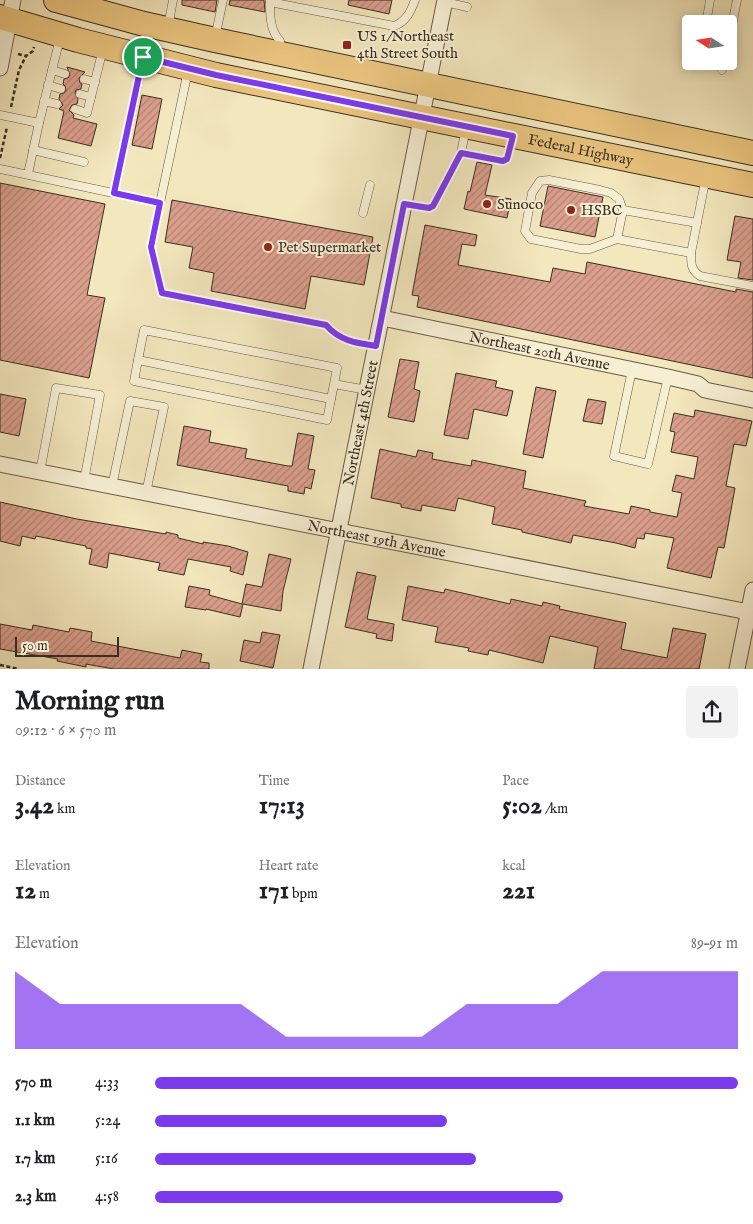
<!DOCTYPE html>
<html lang="en">
<head>
<meta charset="utf-8">
<style>
  :root { --surface:#fff; --page:#f2f2f2; --text:#202124; --muted:#757577; --accent:#7c3aed }
  body { margin:0; font-family:"IM FELL English",serif; background:var(--page); color:var(--text); height:100vh; display:flex; flex-direction:column; font-size:19px; white-space:nowrap }
  * { box-sizing:border-box; margin:0 }
  p { font-size:16px; color:var(--muted) }
  .icon { flex:none; width:28px; height:28px; fill:none; stroke:currentColor; stroke-width:2; stroke-linecap:round; stroke-linejoin:round }
  .map { position:relative; height:669px; overflow:hidden }
  .side { display:flex; flex-direction:column; background:var(--surface); flex:1 }
  .side>* { flex:none }
  .needle { width:32px; rotate:282deg }
  .tools { position:absolute; left:682px; top:15px; display:grid; gap:10px }
  .tools a { display:grid; place-items:center; width:55px; height:55px; border-radius:5px; background:var(--surface); box-shadow:0 2px 12px #0003; font-size:25px }
  .scale { position:absolute; left:15px; bottom:12px; width:104px; box-sizing:border-box; padding-left:5px; border:2px solid #3a2e21; border-top:0; font-size:14px; line-height:18px; white-space:nowrap; color:#3a2e21; -webkit-text-stroke:4px #f7efd4; paint-order:stroke }
  .pin { position:absolute; display:grid; place-items:center; width:42px; height:42px; color:#fff; margin:-21px; border:2px solid #fff; border-radius:50%; box-shadow:0 1px 5px #0007 }
  .round { display:grid; place-items:center; flex:none; width:52px; height:52px; border-radius:5px; background:var(--page) }
  .overview { display:flex; align-items:center; justify-content:space-between; height:85px; padding:0 15px }
  h1 { font-size:28px; font-weight:700; line-height:38px }
  .stats { display:grid; grid-template-columns:repeat(3,1fr); gap:8px; height:85px; padding:5px 15px }
  .stats div { display:grid; align-content:center }
  .stats b { font-size:25px; font-weight:700 }
  .stats small { font-size:14px; font-weight:400 }
  .stats p { font-size:14px }
  .chart { height:140px; padding:10px 15px }
  .chart p { display:flex; justify-content:space-between }
  .chart svg { width:100%; height:90px; margin-top:5px; fill:var(--accent); opacity:.7 }
  ul { padding:0 15px; list-style:none; font-size:16px }
  li { display:grid; grid-template-columns:80px 60px 1fr; align-items:center; height:38px }
  li i { height:12px; border-radius:6px; background:var(--accent) }
  .map>svg:first-child { display:block }
  .building { fill:url(#building-hatch); stroke:#3a2e21 }
  .lines { fill:none; stroke-linecap:round; stroke-linejoin:round }
  .service-casing { stroke:#685c48; stroke-width:9 }
  .minor-casing { stroke:#685c48; stroke-width:17 }
  .primary-casing { stroke:#3a2e21; stroke-width:26 }
  .path { stroke:#3a2e21; stroke-width:2.5; stroke-dasharray:4 2.5; stroke-linecap:butt }
  .service { stroke:#f7efd4; stroke-width:8 }
  .minor { stroke:#f7efd4; stroke-width:15 }
  .primary { stroke:#eac47e; stroke-width:24 }
  .route-casing { stroke:#fff; stroke-width:10 }
  .route { stroke:#7c3aed; stroke-width:6 }
  .poi-dot { fill:#8f2418; stroke:#f7efd4; stroke-width:2 }
  .labels { text-anchor:middle; dominant-baseline:central; stroke-width:4; stroke-linejoin:round; paint-order:stroke }
  .poi-label { font-size:15px; fill:#3a2e21; stroke:#f7efd4; text-anchor:start }
  .street-label { font-size:15px; fill:#3a2e21; stroke:#f7efd4 }
</style>
</head>
<body>
<div class="map">
<svg width="753" height="669" viewBox="0 0 753 669">
  <defs>
    <pattern id="building-hatch" width="6" height="6" patternUnits="userSpaceOnUse" patternTransform="scale(1.25)"><rect width="6" height="6" fill="#db9f8d"/><path d="M-1 1l2-2M0 6l6-6M5 7l2-2" fill="none" stroke="#b38273"/></pattern>
  </defs>
  <rect width="100%" height="100%" fill="#f3e7bd"/>
  <filter id="stains"><feTurbulence type="fractalNoise" baseFrequency=".004" numOctaves="4"/><feColorMatrix values="0 0 0 0 .2 0 0 0 0 .09 0 0 0 0 .02 0 0 0 .5 -.17"/></filter>
  <radialGradient id="worn" r=".72"><stop offset=".6" stop-color="#630" stop-opacity="0"/><stop offset="1" stop-color="#630" stop-opacity=".3"/></radialGradient>
  <!-- building -->
  <g class="building">
    <polygon points="182,0 217,0 215,12 182,5"/>
    <polygon points="230,0 264,0 265,12 229,5"/>
    <polygon points="349,0 392,0 389,14 348,5"/>
    <polygon points="67,67 85,72 79,78 80,83 82,84 81,89 76,90 75,93 78,99 77,104 72,105 69,110 74,115 73,118 97,124 91,146 58,138 64,111 59,109 63,105 59,99 60,94 64,93 66,90 65,86 63,84 64,79 68,78 70,75"/>
    <polygon points="142,95 162,99 152,149 132,145"/>
    <polygon points="477,162 492,165 485,195 511,199 507,218 464,209 468,191 470,192"/>
    <polygon points="0,183 105,204 87,295 105,298 89,378 0,360"/>
    <polygon points="548,186 603,197 595,237 540,226"/>
    <polygon points="172,200 373,237 364,285 311,276 305,309 211,291 214,273 189,268 193,247 165,242"/>
    <polygon points="735,216 753,219 753,280 738,278 741,262 727,260"/>
    <polygon points="425,225 477,235 475,246 462,244 458,265 550,282 553,268 585,274 587,262 736,292 736,289 753,292 753,378 417,307 419,296 412,295"/>
    <polygon points="400,359 419,362 414,389 420,391 414,422 388,417"/>
    <polygon points="456,373 497,381 495,387 513,391 507,416 474,409 468,439 444,435"/>
    <polygon points="536,387 556,391 543,458 523,454"/>
    <polygon points="0,394 26,399 19,436 0,432"/>
    <polygon points="588,399 606,402 602,424 583,421"/>
    <polygon points="695,410 752,421 746,446 734,444 726,486 735,488 724,548 718,547 711,578 667,568 674,538 645,533 644,539 637,538 635,548 616,543 573,535 571,543 522,532 522,530 492,524 495,507 458,498 455,511 422,505 421,511 401,507 401,504 371,498 380,449 416,457 418,450 433,453 432,459 471,466 472,460 526,471 523,488 586,501 584,506 629,514 631,506 650,510 650,512 677,517 682,493 672,491 676,475 694,479 698,457 671,452 675,432 670,431 674,413 694,417"/>
    <polygon points="184,426 211,431 209,442 247,449 245,458 288,466 292,466 298,433 314,436 308,469 315,470 311,489 305,487 304,494 288,491 288,486 177,465"/>
    <polygon points="0,502 77,519 166,534 166,532 178,535 178,538 203,544 203,542 228,546 248,552 243,575 230,571 231,567 188,559 184,575 158,570 160,563 109,553 107,568 89,564 92,549 86,548 86,546 36,536 35,539 22,536 20,546 0,541"/>
    <polygon points="269,554 291,559 283,591 281,611 243,604 240,617 206,609 206,610 185,607 189,586 210,590 209,595 242,604 246,584 262,587"/>
    <polygon points="357,572 376,576 367,619 394,624 392,641 376,638 377,634 345,627"/>
    <polygon points="408,586 444,593 445,589 510,604 511,599 542,606 543,602 560,606 559,609 626,623 621,649 667,658 673,628 706,634 699,669 594,669 598,647 550,636 543,663 489,650 488,655 468,651 469,648 435,642 438,627 402,620"/>
    <polygon points="0,624 32,630 33,625 69,632 70,628 92,632 91,641 180,658 182,650 202,654 200,662 209,663 209,669 114,669 86,664 86,667 57,661 58,659 0,649"/>
    <polygon points="262,632 280,635 273,668 240,661 244,640 260,643"/>
  </g>
  <g class="lines">
    <!-- service casing -->
    <g class="service-casing">
      <g id="service">
        <path d="M270 0V2L394 26C406 22 411 11 415 0"/>
        <path d="M270 2C270 17 270 30 280 41L279 51"/>
        <polyline points="445,2 467,7"/>
        <polyline points="706,24 710,0"/>
        <polyline points="168,27 173,0"/>
        <polyline points="215,38 223,0"/>
        <polyline points="729,40 737,0"/>
        <polyline points="52,70 65,74"/>
        <polyline points="722,70 724,61"/>
        <polyline points="84,79 95,82"/>
        <polyline points="48,85 61,89"/>
        <polyline points="80,94 91,97"/>
        <polyline points="44,101 57,104"/>
        <polyline points="75,109 87,113 103,49"/>
        <polyline points="0,115 39,123 28,174"/>
        <polyline points="39,123 60,38"/>
        <polyline points="466,128 461,153 503,161 507,159 512,138"/>
        <polyline points="33,150 84,162"/>
        <polyline points="0,169 160,203 188,71"/>
        <polygon points="549,180 600,190 611,193 619,199 623,210 617,239 590,249 581,249 531,239 525,231 532,193 540,181"/>
        <polyline points="114,193 143,59"/>
        <path d="M160 203 151 247 162 293 326 325C340 341 356 343 376 346"/>
        <polyline points="404,204 429,208 433,206 461,153"/>
        <polyline points="623,210 697,223"/>
        <polyline points="363,213 370,185"/>
        <polyline points="617,239 691,253 706,177"/>
        <path d="M691 253C691 264 691 270 700 276L753 286"/>
        <polyline points="138,360 134,381 327,420 331,399"/>
        <polyline points="632,370 614,456 648,464 668,377"/>
        <polyline points="334,384 331,399 138,360 144,330 337,368 334,384 367,390"/>
        <polyline points="40,472 56,388 100,395 84,481"/>
        <polyline points="112,486 130,401 164,407 146,493"/>
      </g>
    </g>
    <!-- minor casing -->
    <g class="minor-casing">
      <g id="minor">
        <polyline points="0,68 13,0"/>
        <path id="s1" d="M382 318 668 377 698 384 705 390 753 400"/>
        <path id="s2" d="M0 464 753 613"/>
        <path id="s3" d="M311 669 445 0"/>
        <polyline points="737,669 753,590"/>
      </g>
    </g>
    <!-- primary casing -->
    <g class="primary-casing">
      <g id="primary">
        <polyline points="56,0 144,24 215,40 753,153"/>
        <path id="s4" d="M0 17 78 40 216 75 753 185"/>
      </g>
    </g>
    <!-- path -->
    <g class="path">
      <polyline points="18,54 26,56 33,51 34,47"/>
      <polyline points="11,107 19,70 26,56"/>
      <polyline points="0,158 7,127"/>
      <polyline points="0,665 19,669"/>
    </g>
    <!-- service -->
    <use href="#service" class="service"/>
    <!-- minor -->
    <use href="#minor" class="minor"/>
    <!-- primary -->
    <use href="#primary" class="primary"/>
  </g>
  <g class="lines">
    <!-- route casing -->
    <g class="route-casing">
      <path id="route" d="M143 57 216 75 513 136 507 159 503 161 461 153 433 206 429 208 404 204 376 346C356 343 340 341 326 325L162 293 151 247 160 203 114 193Z"/>
    </g>
    <!-- route -->
    <use href="#route" class="route"/>
  </g>
  <!-- markers -->
  <g class="poi-dot">
    <rect x="342" y="40" width="10" height="10" rx="2.5"/>
    <circle cx="487" cy="204" r="5"/>
    <circle cx="571" cy="210" r="5"/>
    <circle cx="268" cy="247" r="5"/>
  </g>
  <g class="labels">
    <!-- poi labels -->
    <g class="poi-label">
      <text x="357" y="36">US 1/Northeast<tspan x="357" dy="17">4th Street South</tspan></text>
      <text x="497" y="204">Sunoco</text>
      <text x="581" y="210">HSBC</text>
      <text x="278" y="247">Pet Supermarket</text>
    </g>
    <!-- street labels -->
    <g class="street-label">
      <text stroke="none"><textPath href="#s4" startOffset="596">Federal Highway</textPath></text>
      <text stroke="none"><textPath href="#s1" startOffset="161">Northeast 20th Avenue</textPath></text>
      <text stroke="none"><textPath href="#s3" startOffset="251">Northeast 4th Street</textPath></text>
      <text stroke="none"><textPath href="#s2" startOffset="384">Northeast 19th Avenue</textPath></text>
    </g>
  </g>
  <rect width="100%" height="100%" filter="url(#stains)"/>
  <rect width="100%" height="100%" fill="url(#worn)"/>
</svg>
<div class="tools">
<a><svg class="needle" viewBox="-14 -14 28 28"><path d="M0-13l5 13h-10z" fill="#e53935"/><path d="M0 13l5-13h-10z" fill="#757577"/></svg></a>
</div>
<div class="scale">50 m</div>
<div class="pin" style="left:143px;top:57px;background:#1e9e55"><svg class="icon" aria-label="arrive" viewBox="0 0 24 24"><path d="M6 21V4h12l-3 4 3 4H6"/></svg></div>
</div>
<section class="side">
<div class="overview"><div><h1>Morning run</h1><p>09:12 · 6 × 570 m</p></div><a class="round"><svg class="icon" aria-label="share" viewBox="0 0 24 24"><path d="M12 15V3M7 8l5-5 5 5M5 13v7h14v-7"/></svg></a></div>
<div class="stats">
<div><p>Distance</p><b>3.42<small> km</small></b></div>
<div><p>Time</p><b>17:13</b></div>
<div><p>Pace</p><b>5:02<small> /km</small></b></div>
</div>
<div class="stats">
<div><p>Elevation</p><b>12<small> m</small></b></div>
<div><p>Heart rate</p><b>171<small> bpm</small></b></div>
<div><p>kcal</p><b>221</b></div>
</div>
<div class="chart"><p><span>Elevation</span>89–91 m</p>
<svg viewBox="0 0 160 44" preserveAspectRatio="none"><path d="M0 44V6L10 22L20 22L30 22L40 22L50 22L60 38L70 38L80 38L90 38L100 22L110 22L120 22L130 6L140 6L150 6L160 6V44z"/></svg>
</div>
<ul>
<li><b>570 m</b>4:33<i style="width:100%"></i></li>
<li><b>1.1 km</b>5:24<i style="width:50%"></i></li>
<li><b>1.7 km</b>5:16<i style="width:55%"></i></li>
<li><b>2.3 km</b>4:58<i style="width:70%"></i></li>
</ul>
</section>
</body>
</html>
